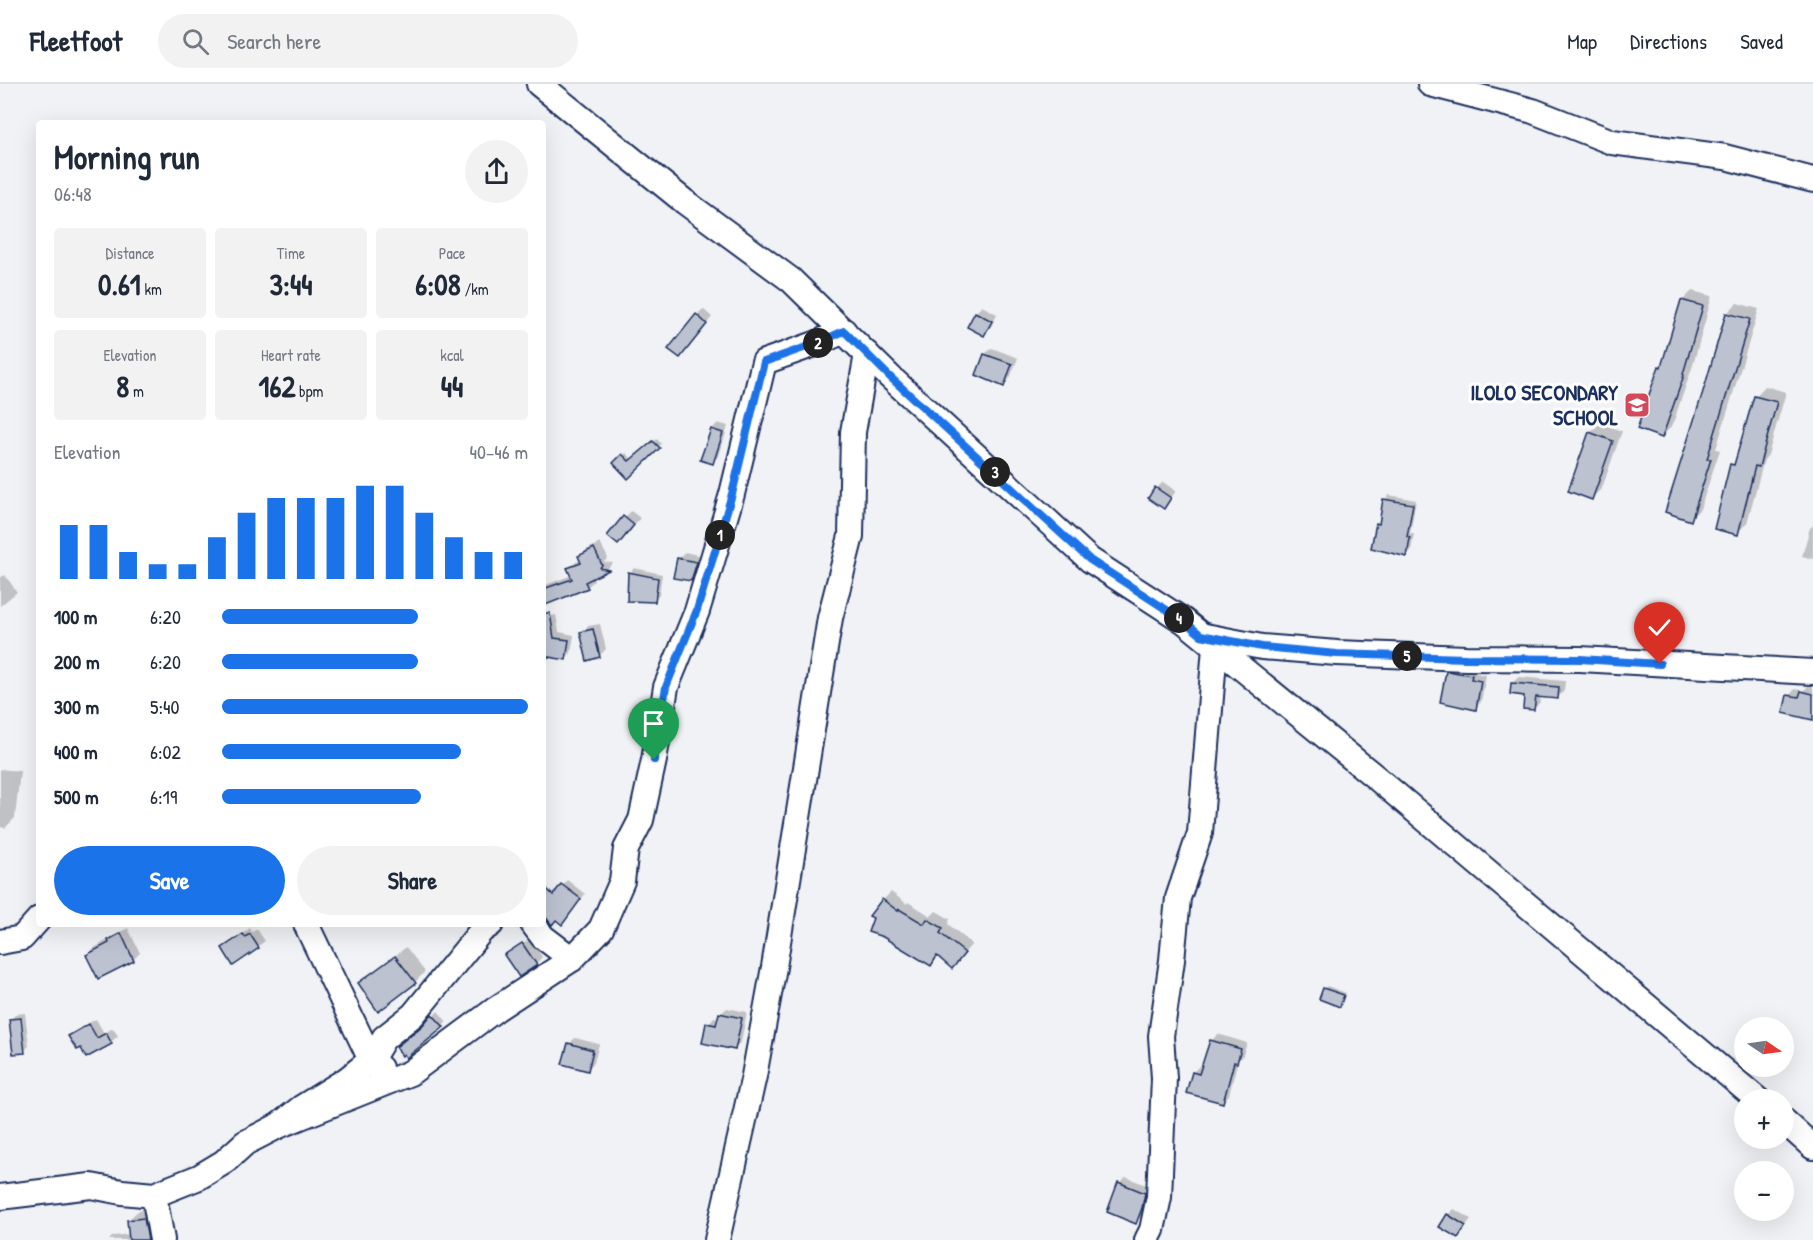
<!DOCTYPE html>
<html lang="en">
<head>
<meta charset="utf-8">
<style>
  :root { --surface:#fff; --page:#f2f2f3; --text:#1f2937; --muted:#747a83; --line:#e0e1e3; --accent:#1a73e8 }
  body { margin:0; font-family:"Patrick Hand",sans-serif; background:var(--page); color:var(--text); height:100vh; display:flex; flex-direction:column; font-size:22px; white-space:nowrap }
  * { box-sizing:border-box; margin:0 }
  p { font-size:20px; color:var(--muted) }
  .icon { flex:none; width:33px; height:33px; fill:none; stroke:currentColor; stroke-width:2; stroke-linecap:round; stroke-linejoin:round }
  .map { position:relative; flex:1; overflow:hidden }
  .sheet { position:absolute; left:36px; top:36px; width:510px; height:807px; display:flex; flex-direction:column; background:var(--surface); border-radius:6px; box-shadow:0 6px 24px #0002 }
  .sheet>* { flex:none }
  .needle { width:39px; rotate:103deg }
  .tools { position:absolute; left:1734px; top:933px; display:grid; gap:12px }
  .tools a { display:grid; place-items:center; width:60px; height:60px; border-radius:50%; background:var(--surface); box-shadow:0 6px 24px #0002; font-size:30px }
  .pin { position:absolute; display:grid; place-items:center; width:51px; height:51px; color:#fff; margin:-62px -26px; border-radius:50% 50% 50% 0; rotate:-45deg; box-shadow:0 0 6px #0007 }
  .pin .icon { rotate:45deg }
  .km { position:absolute; width:30px; height:30px; margin:-15px; border-radius:50%; background:#222; color:#fff; font-size:16px; line-height:30px; text-align:center }
  .round { display:grid; place-items:center; flex:none; width:63px; height:63px; border-radius:32px; background:var(--page) }
  .summary { display:flex; align-items:center; justify-content:space-between; height:102px; padding:0 18px }
  h1 { font-size:33px; font-weight:800; line-height:45px }
  .stats { display:grid; grid-template-columns:repeat(3,1fr); gap:9px; height:102px; padding:6px 18px }
  .stats div { display:grid; align-content:center; border-radius:6px; background:var(--page); text-align:center }
  .stats b { font-size:30px; font-weight:800 }
  .stats small { font-size:16px; font-weight:400 }
  .stats p { font-size:16px }
  .chart { height:168px; padding:12px 18px }
  .chart p { display:flex; justify-content:space-between }
  .chart svg { width:100%; height:108px; margin-top:6px; stroke:var(--accent); stroke-width:6 }
  .primary-button { display:flex; gap:12px; margin-top:auto; padding:12px 18px }
  .primary-button a { flex:1; height:69px; border-radius:36px; background:var(--accent); color:#fff; font-size:24px; font-weight:800; line-height:69px; text-align:center }
  .primary-button a+a { background:var(--page); color:var(--text) }
  ul { padding:0 18px; list-style:none; font-size:20px }
  li { display:grid; grid-template-columns:96px 72px 1fr; align-items:center; height:45px }
  li i { height:15px; border-radius:8px; background:var(--accent) }
  header { display:flex; align-items:center; gap:36px; box-sizing:border-box; height:84px; padding:0 30px; background:var(--surface); border-bottom:2px solid var(--line) }
  header strong { font-size:28px }
  nav { display:flex; gap:33px; margin-inline-start:auto; font-size:21px }
  .search { width:420px; height:54px; background:var(--page); display:flex; align-items:center; gap:15px; box-sizing:border-box; padding:0 21px; border-radius:33px; color:var(--muted); font-size:22px }
  .map>svg:first-child { display:block }
  .shadow { fill:#0003 }
  .building { fill:#bcc2d0; stroke:#1b2f5e; stroke-width:1.5 }
  .lines { fill:none; stroke-linecap:round; stroke-linejoin:round }
  .minor-casing { stroke:#1b2f5e; stroke-width:28 }
  .minor { stroke:#fff; stroke-width:24 }
  .route-casing { stroke:#fff; stroke-width:12 }
  .route { stroke:#1a73e8; stroke-width:8 }
  .labels { text-anchor:middle; dominant-baseline:central; stroke-width:6; stroke-linejoin:round; paint-order:stroke }
  .poi-label { font-size:22px; font-weight:bold; fill:#1b2f5e; stroke:#fff; text-anchor:end }
</style>
</head>
<body>
<header>
<strong>Fleetfoot</strong>
<div class="search"><svg class="icon" aria-label="search" viewBox="0 0 24 24"><circle cx="10" cy="10" r="6"/><path d="M15 15l6 6"/></svg>Search here</div>
<nav><a>Map</a><a>Directions</a><a>Saved</a></nav>
</header>
<div class="map">
<svg width="1813" height="1156" viewBox="0 0 1813 1156">
  <rect width="100%" height="100%" fill="#f1f2f5"/>
  <filter id="ink" filterUnits="userSpaceOnUse"><feTurbulence type="fractalNoise" baseFrequency=".0167" numOctaves="2"/><feDisplacementMap in="SourceGraphic" scale="12" xChannelSelector="R" yChannelSelector="G"/><feConvolveMatrix kernelMatrix="1 2 1 2 8 2 1 2 1" color-interpolation-filters="sRGB"/></filter>
  <g filter="url(#ink)">
    <!-- shadow -->
    <g class="shadow">
      <polygon points="1692,207 1712,212 1693,281 1672,342 1662,352 1660,283 1664,279 1682,217"/>
      <polygon points="1737,219 1759,225 1716,365 1720,366 1700,425 1690,435 1727,229"/>
      <polygon points="982,222 997,230 991,243 984,250 969,242 976,228"/>
      <polygon points="703,225 712,233 686,266 697,231"/>
      <polygon points="992,264 1018,274 1010,294 1004,301 978,290 985,270"/>
      <polygon points="1765,302 1786,308 1768,371 1764,376 1747,439 1737,449 1732,381 1737,376 1755,313"/>
      <polygon points="718,339 728,342 719,372 712,378 712,345"/>
      <polygon points="1600,339 1622,347 1602,404 1592,414 1590,349"/>
      <polygon points="657,355 661,360 628,393 616,379 626,369 633,376"/>
      <polygon points="1163,398 1176,407 1164,423 1157,404"/>
      <polygon points="1389,411 1416,416 1410,450 1414,450 1411,467 1407,471 1377,440 1381,436 1385,415"/>
      <polygon points="631,427 640,434 624,453 609,452"/>
      <polygon points="1813,441 1813,475 1802,472 1810,444"/>
      <polygon points="600,459 608,474 604,478 613,479 608,484 592,493 594,497 587,503 543,521 543,502 572,491 569,485 576,478 581,476 580,473 586,466"/>
      <polygon points="685,468 702,472 697,489 691,495 678,475"/>
      <polygon points="634,484 662,490 659,511 654,516 630,489"/>
      <polygon points="5,491 17,508 0,522 0,494"/>
      <polygon points="556,531 559,548 574,551 571,569 565,574 543,570 543,534"/>
      <polygon points="600,540 606,565 599,572 582,549 588,542"/>
      <polygon points="1453,582 1477,586 1476,589 1486,591 1481,618 1475,624 1448,588"/>
      <polygon points="1519,593 1565,597 1564,607 1557,614 1541,612 1540,618 1534,625 1526,610 1512,599"/>
      <polygon points="1808,602 1813,603 1813,634 1789,612 1795,605 1803,607"/>
      <polygon points="0,685 20,687 15,734 5,744 0,743"/>
      <polygon points="567,796 585,810 567,834 543,829 543,826"/>
      <polygon points="891,808 907,820 908,818 931,832 936,827 950,835 948,840 972,860 960,874 939,872 931,880 883,816"/>
      <polygon points="128,844 140,869 133,876 99,893 87,871 94,864"/>
      <polygon points="250,844 252,848 257,845 265,857 234,880 224,865"/>
      <polygon points="529,853 542,873 536,880 506,871 529,856"/>
      <polygon points="406,863 425,888 415,898 360,900"/>
      <polygon points="1327,902 1346,909 1340,921 1324,905"/>
      <polygon points="727,924 747,928 741,958 734,964 708,940 714,933 719,934 720,930"/>
      <polygon points="438,927 447,938 442,942 426,940"/>
      <polygon points="25,929 29,962 24,967 11,935 16,930"/>
      <polygon points="96,935 104,949 113,944 118,952 111,958 87,972 81,962 70,952 77,946"/>
      <polygon points="1218,950 1247,959 1243,971 1238,976 1229,1011 1222,1018 1193,988 1199,982 1203,983 1211,957"/>
      <polygon points="575,954 599,960 594,979 587,985 569,960"/>
      <polygon points="1126,1093 1151,1103 1142,1131 1136,1138 1120,1099"/>
      <polygon points="153,1125 162,1156 109,1156 113,1152 130,1150 128,1136 138,1127"/>
      <polygon points="1454,1125 1471,1135 1458,1152 1448,1131"/>
    </g>
    <!-- building -->
    <g class="building">
      <polygon points="1681,216 1703,222 1683,290 1684,291 1662,354 1637,345 1659,282 1661,283"/>
      <polygon points="975,228 992,237 984,252 967,243"/>
      <polygon points="1726,229 1750,235 1707,375 1711,375 1691,437 1665,428 1706,298"/>
      <polygon points="696,230 707,240 680,274 668,265"/>
      <polygon points="984,270 1012,280 1004,303 976,291"/>
      <polygon points="1754,312 1777,318 1759,383 1755,382 1738,451 1714,445 1730,380 1734,381"/>
      <polygon points="711,345 723,349 713,380 700,376"/>
      <polygon points="1589,348 1613,357 1592,416 1568,407"/>
      <polygon points="653,357 660,364 628,395 613,379 622,370 629,377"/>
      <polygon points="1155,403 1171,414 1164,425 1148,414"/>
      <polygon points="1383,415 1413,420 1407,453 1410,454 1407,473 1371,464 1376,439 1379,440"/>
      <polygon points="623,432 634,441 618,461 607,452"/>
      <polygon points="594,464 602,481 600,484 609,486 585,498 588,504 543,522 543,505 572,495 567,484 581,479 578,472"/>
      <polygon points="677,474 697,478 691,497 673,494"/>
      <polygon points="628,488 658,494 655,518 627,517"/>
      <polygon points="543,529 550,529 554,554 569,556 566,576 543,572"/>
      <polygon points="593,545 600,573 587,577 580,548"/>
      <polygon points="1446,587 1472,591 1471,595 1481,597 1476,626 1440,618"/>
      <polygon points="1511,599 1559,603 1558,615 1536,613 1534,626 1523,625 1524,612 1510,610"/>
      <polygon points="1801,607 1813,610 1813,636 1783,629 1787,611 1799,613"/>
      <polygon points="561,800 581,815 562,841 556,836 552,841 543,830 543,801 553,811"/>
      <polygon points="882,815 898,827 899,825 924,840 927,835 943,844 940,849 965,869 952,885 937,872 931,882 883,853 868,848 873,834 869,832"/>
      <polygon points="121,849 134,877 98,895 86,871 109,859 108,856"/>
      <polygon points="243,850 245,853 250,850 259,864 233,882 222,864"/>
      <polygon points="522,859 537,881 519,893 504,871"/>
      <polygon points="395,872 416,899 378,928 358,899"/>
      <polygon points="1323,904 1344,911 1340,923 1319,915"/>
      <polygon points="719,929 742,934 735,966 702,959 706,939 716,941"/>
      <polygon points="432,930 444,943 406,974 404,970 402,972 396,963 422,942"/>
      <polygon points="21,934 25,969 13,970 9,935"/>
      <polygon points="89,940 97,954 106,949 112,960 86,974 81,964 77,966 68,952"/>
      <polygon points="1210,956 1241,965 1237,979 1234,978 1223,1019 1186,1009 1192,988 1199,990"/>
      <polygon points="568,959 593,966 588,987 562,980"/>
      <polygon points="1118,1098 1145,1109 1142,1124 1136,1140 1107,1128"/>
      <polygon points="1447,1130 1466,1142 1458,1154 1439,1143"/>
      <polygon points="144,1134 148,1156 129,1156 127,1136"/>
    </g>
    <g class="lines">
      <!-- minor casing -->
      <g class="minor-casing">
        <g id="minor">
          <polyline points="539,0 685,118 791,196 890,293 1090,476 1184,537 1379,696 1758,1016"/>
          <polyline points="1430,0 1533,27 1612,58 1725,73 1813,96"/>
          <polyline points="1205,552 1262,563 1337,569 1466,574 1580,575 1813,588"/>
          <polyline points="306,840 371,976 380,984"/>
          <polyline points="533,840 543,853 572,875"/>
          <polyline points="0,858 22,854 39,835"/>
          <polyline points="1784,1037 1813,1063"/>
          <polyline points="278,1042 410,989 496,925 572,875 601,845 622,797 626,765 641,736 654,676 666,603 697,527 716,464 732,410 764,278 815,260 844,247"/>
          <polyline points="154,1111 162,1156"/>
          <polyline points="0,1113 91,1102 122,1108 154,1111 199,1093 224,1078 245,1059 278,1042 301,1024 346,996 371,976 384,954 413,931 482,846 491,840"/>
          <polyline points="717,1156 754,992 774,883 830,534 851,452 853,348 867,270"/>
          <polyline points="1147,1156 1152,1146 1159,1113 1164,994 1161,952 1172,876 1178,814 1200,749 1215,563"/>
        </g>
      </g>
      <!-- minor -->
      <use href="#minor" class="minor"/>
    </g>
  </g>
  <g class="lines" filter="url(#ink)">
    <!-- route casing -->
    <g class="route-casing">
      <polyline id="route" points="654,676 666,603 697,526 716,464 732,410 764,278 815,260 844,247 890,293 1090,476 1184,537 1201,551 1262,563 1337,570 1466,574 1580,575 1660,580"/>
    </g>
    <!-- route -->
    <use href="#route" class="route"/>
  </g>
  <!-- icons -->
  <defs>
    <g id="school-square" transform="scale(1.35)"><rect x="-9" y="-9" width="18" height="18" rx="4" fill="#d1495b" stroke="#fff"/><path d="M0-5L7-2L0 1L-7-2ZM-4 1L0 2.5L4 1V4Q0 6-4 4Z" fill="#fff"/></g>
  </defs>
  <g fill-rule="evenodd">
    <use href="#school-square" x="1637" y="321"/>
  </g>
  <g class="labels">
    <!-- poi labels -->
    <g class="poi-label">
      <text x="1618" y="308">ILOLO SECONDARY<tspan x="1618" dy="25">SCHOOL</tspan></text>
    </g>
  </g>
</svg>
<div class="tools">
<a><svg class="needle" viewBox="-14 -14 28 28"><path d="M0-13l5 13h-10z" fill="#e53935"/><path d="M0 13l5-13h-10z" fill="#747a83"/></svg></a>
<a>+</a>
<a>−</a>
</div>
<div class="pin" style="left:654px;top:676px;background:#1e9e55"><svg class="icon" aria-label="arrive" viewBox="0 0 24 24"><path d="M6 21V4h12l-3 4 3 4H6"/></svg></div>
<div class="pin" style="left:1660px;top:580px;background:#d93025"><svg class="icon" aria-label="check" viewBox="0 0 24 24"><path d="M5 12l5 5 9-10"/></svg></div>
<b class="km" style="left:720px;top:451px">1</b>
<b class="km" style="left:818px;top:259px">2</b>
<b class="km" style="left:995px;top:388px">3</b>
<b class="km" style="left:1179px;top:534px">4</b>
<b class="km" style="left:1407px;top:572px">5</b>
<section class="sheet">
<div class="summary"><div><h1>Morning run</h1><p>06:48</p></div><a class="round"><svg class="icon" aria-label="share" viewBox="0 0 24 24"><path d="M12 15V3M7 8l5-5 5 5M5 13v7h14v-7"/></svg></a></div>
<div class="stats">
<div><p>Distance</p><b>0.61<small> km</small></b></div>
<div><p>Time</p><b>3:44</b></div>
<div><p>Pace</p><b>6:08<small> /km</small></b></div>
</div>
<div class="stats">
<div><p>Elevation</p><b>8<small> m</small></b></div>
<div><p>Heart rate</p><b>162<small> bpm</small></b></div>
<div><p>kcal</p><b>44</b></div>
</div>
<div class="chart"><p><span>Elevation</span>40–46 m</p>
<svg viewBox="0 0 160 44" preserveAspectRatio="none"><path d="M5 44V22M15 44V22M25 44V33M35 44V38M45 44V38M55 44V27M65 44V17M75 44V11M85 44V11M95 44V11M105 44V6M115 44V6M125 44V17M135 44V27M145 44V33M155 44V33"/></svg>
</div>
<ul>
<li><b>100 m</b>6:20<i style="width:64%"></i></li>
<li><b>200 m</b>6:20<i style="width:64%"></i></li>
<li><b>300 m</b>5:40<i style="width:100%"></i></li>
<li><b>400 m</b>6:02<i style="width:78%"></i></li>
<li><b>500 m</b>6:19<i style="width:65%"></i></li>
</ul>
<div class="primary-button"><a>Save</a><a>Share</a></div>
</section>
</div>
</body>
</html>
